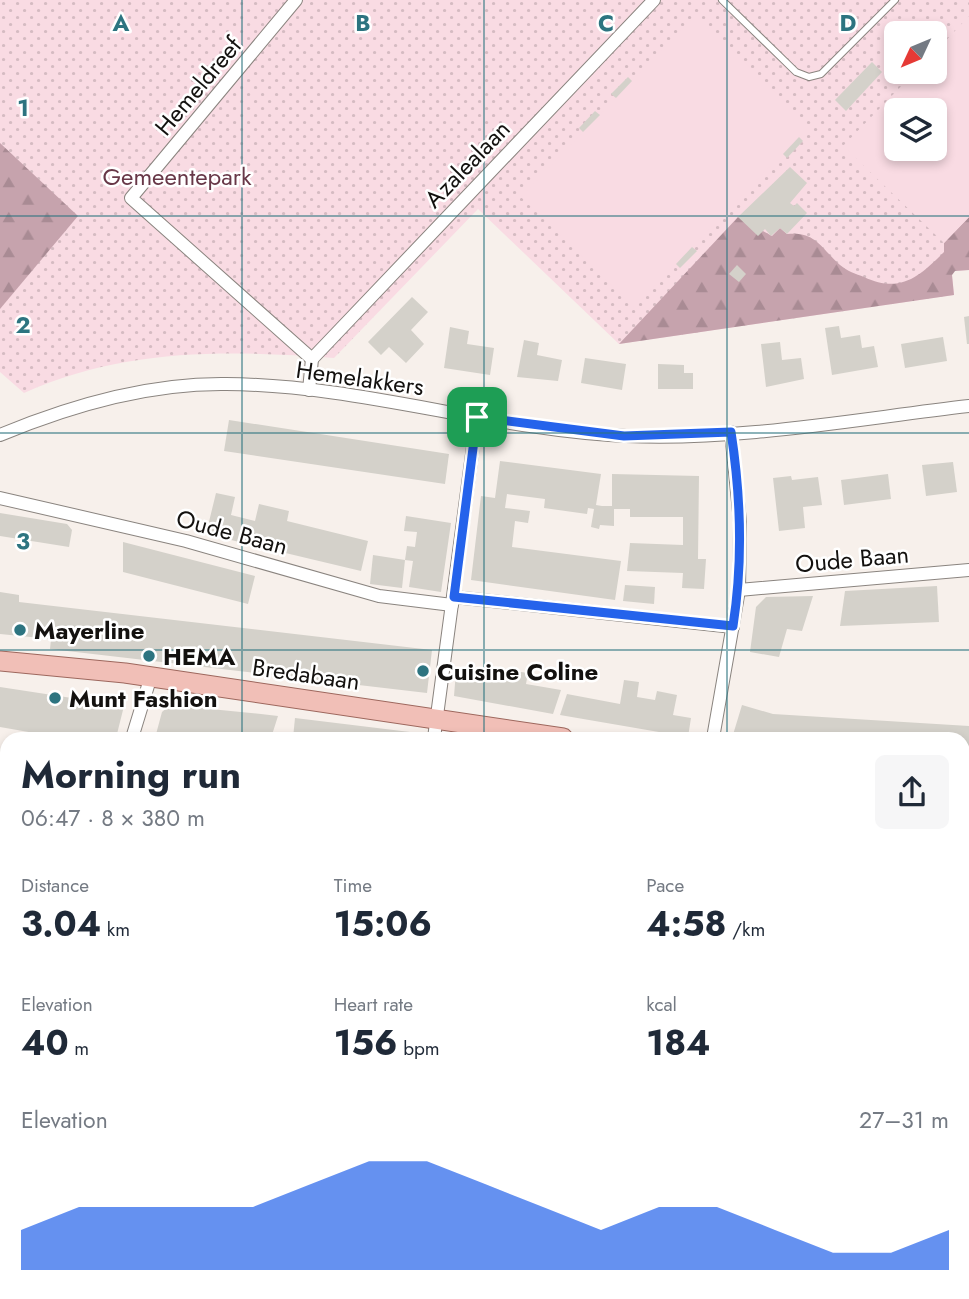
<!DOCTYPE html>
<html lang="en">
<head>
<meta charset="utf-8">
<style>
  :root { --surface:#fff; --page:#f6f6f7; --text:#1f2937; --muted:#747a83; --accent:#2563eb }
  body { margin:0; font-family:Jost,sans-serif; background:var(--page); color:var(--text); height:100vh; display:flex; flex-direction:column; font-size:26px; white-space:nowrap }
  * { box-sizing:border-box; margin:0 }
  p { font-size:23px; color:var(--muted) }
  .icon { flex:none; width:38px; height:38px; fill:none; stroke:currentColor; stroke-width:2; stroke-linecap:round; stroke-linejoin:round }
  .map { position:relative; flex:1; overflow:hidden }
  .drawer { position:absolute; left:0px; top:732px; width:970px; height:569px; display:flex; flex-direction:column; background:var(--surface); border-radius:21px 21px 0 0; box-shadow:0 4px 10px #0003 }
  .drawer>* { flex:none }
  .needle { width:46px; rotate:226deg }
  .buttons { position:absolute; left:884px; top:21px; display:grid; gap:14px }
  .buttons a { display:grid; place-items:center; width:63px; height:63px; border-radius:10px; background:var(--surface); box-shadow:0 4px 10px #0003; font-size:35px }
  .pin { position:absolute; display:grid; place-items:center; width:60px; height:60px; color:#fff; margin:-30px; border-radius:14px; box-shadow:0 4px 10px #0006 }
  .round { display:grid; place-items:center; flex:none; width:74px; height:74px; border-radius:10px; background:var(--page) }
  .summary { display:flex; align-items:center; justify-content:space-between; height:119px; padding:0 21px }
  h1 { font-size:38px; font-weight:700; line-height:52px }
  .figures { display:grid; grid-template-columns:repeat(3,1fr); gap:10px; height:119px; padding:7px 21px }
  .figures div { display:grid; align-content:center }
  .figures b { font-size:35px; font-weight:700 }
  .figures small { font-size:19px; font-weight:400 }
  .figures p { font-size:19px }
  .chart { height:196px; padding:14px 21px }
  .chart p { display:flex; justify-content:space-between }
  .chart svg { width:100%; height:126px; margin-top:7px; fill:var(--accent); opacity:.7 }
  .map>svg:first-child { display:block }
  .grass { fill:url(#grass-dots); fill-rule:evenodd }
  .forest { fill:url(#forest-firs) }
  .garden { fill:url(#garden-furrows) }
  .pitch { fill:#f9dbe3; fill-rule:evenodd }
  .building { fill:#d4d1ca }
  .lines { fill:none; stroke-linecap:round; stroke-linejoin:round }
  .service-casing { stroke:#8a847f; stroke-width:8 }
  .minor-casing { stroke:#8a847f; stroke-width:14 }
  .primary-casing { stroke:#9d675d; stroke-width:21 }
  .service { stroke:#fff; stroke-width:6 }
  .minor { stroke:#fff; stroke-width:12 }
  .primary { stroke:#f1bfb7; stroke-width:19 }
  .route-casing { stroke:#fff; stroke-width:14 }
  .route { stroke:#2563eb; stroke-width:9 }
  .grid { fill:none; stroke:#2d7480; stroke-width:2; stroke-opacity:0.55 }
  .poi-dot { fill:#2d7480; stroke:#fff; stroke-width:2.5 }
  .labels { text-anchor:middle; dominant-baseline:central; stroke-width:5; stroke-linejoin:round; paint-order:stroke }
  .street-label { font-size:24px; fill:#13110f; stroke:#fff }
  .park-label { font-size:24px; fill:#683848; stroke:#fff }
  .poi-label { font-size:24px; font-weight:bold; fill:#13110f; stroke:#fff; text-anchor:start }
  .grid-label { font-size:23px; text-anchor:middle; font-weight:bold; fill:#2d7480; stroke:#fff; stroke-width:5; stroke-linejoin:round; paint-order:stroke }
</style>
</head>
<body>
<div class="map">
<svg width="969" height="1299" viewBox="0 0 969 1299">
  <defs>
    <pattern id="grass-dots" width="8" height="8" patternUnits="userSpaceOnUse" patternTransform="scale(1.75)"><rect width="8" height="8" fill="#f9dbe3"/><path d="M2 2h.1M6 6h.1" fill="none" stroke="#d5bbc2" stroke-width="1.8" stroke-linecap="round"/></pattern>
    <pattern id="forest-firs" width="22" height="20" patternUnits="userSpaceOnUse" patternTransform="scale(1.75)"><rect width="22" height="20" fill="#c6a3ad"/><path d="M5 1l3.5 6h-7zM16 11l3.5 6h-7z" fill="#a98b94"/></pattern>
    <pattern id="garden-furrows" width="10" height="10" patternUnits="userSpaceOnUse" patternTransform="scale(1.75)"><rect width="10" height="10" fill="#f9dbe3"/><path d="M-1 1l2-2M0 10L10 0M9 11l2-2" fill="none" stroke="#d5bbc2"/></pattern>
  </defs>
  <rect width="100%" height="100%" fill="#f7f0eb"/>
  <!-- grass -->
  <path class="grass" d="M0 0H969V270L955 271 952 275 954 295 619 344 478 209 334 358C227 350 124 348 24 393L0 372ZM896 33H934V72H896ZM896 110H934V149H896Z"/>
  <!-- forest -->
  <g class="forest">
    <polygon points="0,143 78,216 0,309"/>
    <path d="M738 217 772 236 780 228 787 234C816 231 821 248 840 265 847 271 856 274 864 277 900 294 919 277 944 252V243L969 217V270L955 271 952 275 954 295 619 344Z"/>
  </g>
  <!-- garden -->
  <polygon class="garden" points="963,899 969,902 969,1022 963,1024 969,1047 963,1049"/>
  <!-- pitch -->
  <g class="pitch">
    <polygon points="696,14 809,126 634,307 521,197"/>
    <path d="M969 16V217L944 243 843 146 915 72H934L935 52ZM896 110H934V149H896Z"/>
  </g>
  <!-- building -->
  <g class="building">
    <polygon points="872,62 882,72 846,111 835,100"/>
    <polygon points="628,77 632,81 616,98 611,94"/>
    <polygon points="595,111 600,115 583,132 579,128"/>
    <polygon points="799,137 803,141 787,158 783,154"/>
    <polygon points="790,167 807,183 790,203 794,206 797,203 807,213 787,234 780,228 771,236 765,229 758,236 738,217"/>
    <polygon points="692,247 697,251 680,268 676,264"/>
    <polygon points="737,265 746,274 739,282 729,274"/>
    <polygon points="412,297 428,312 411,330 424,344 406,363 389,347 381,355 368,342"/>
    <polygon points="969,316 969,344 967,344 964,317"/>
    <polygon points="839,326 841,338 860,335 862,348 874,346 878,367 832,375 825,328"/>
    <polygon points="450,327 469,331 467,344 494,348 490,375 444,368"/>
    <polygon points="943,337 947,361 905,368 901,344"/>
    <polygon points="524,340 539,343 537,355 562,360 558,381 517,377"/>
    <polygon points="780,342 782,360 801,358 804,379 766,387 761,344"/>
    <polygon points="585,358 626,364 622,390 581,383"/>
    <polygon points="658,364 684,365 684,373 693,373 693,389 658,389"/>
    <polygon points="229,420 449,454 445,484 224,451"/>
    <polygon points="500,461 601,474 596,505 602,506 612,506 612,474 699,476 698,559 706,559 704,589 682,588 683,573 627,571 630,543 683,545 683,517 630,517 630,509 614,509 614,526 600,525 599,529 591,527 594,509 588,508 587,514 544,508 545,499 507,494 505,508 530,511 528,523 515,521 512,547 621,561 615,600 471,580 481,496 495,498"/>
    <polygon points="953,462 957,492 926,496 922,465"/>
    <polygon points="888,474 891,499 844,505 841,480"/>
    <polygon points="791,476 792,480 818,477 822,505 803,507 805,528 779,531 773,478"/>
    <polygon points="216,493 235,497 231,515 255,521 259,504 289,511 287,521 368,541 361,571 206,534"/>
    <polygon points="0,513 67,524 72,530 69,547 0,536"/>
    <polygon points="406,516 451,523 441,592 409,587 413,561 405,560 407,546 415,547 417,532 404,531"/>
    <polygon points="123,542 255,576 248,604 123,572"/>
    <polygon points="373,555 405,560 402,588 370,584"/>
    <polygon points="625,585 655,587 654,604 623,601"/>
    <polygon points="937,586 939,622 840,626 845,591"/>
    <polygon points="0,592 19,595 19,602 432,650 427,693 50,649 51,639 0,634"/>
    <polygon points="813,596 802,631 787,629 779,657 750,652 756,607 766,597"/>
    <polygon points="496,668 528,673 526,684 561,690 553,714 454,696 456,671 494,678"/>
    <polygon points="624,680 639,682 637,697 655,700 657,691 677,695 673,715 691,718 688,737 560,715 567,694 620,704"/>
    <polygon points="0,687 124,706 116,738 63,738 0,727"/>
    <polygon points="170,705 261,714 278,716 271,738 210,738 190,735 189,738 155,738 162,712"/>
    <polygon points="742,705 773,714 969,726 969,753 962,754 962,738 732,738"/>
    <polygon points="295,718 410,732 426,735 425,738 293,738"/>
    <polygon points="968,819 969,819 969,846 963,844"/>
    <polygon points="7,904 7,979 0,976 0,919"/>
    <polygon points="969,1055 969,1107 962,1119 962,1067"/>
    <polygon points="7,1090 7,1112 0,1109"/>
    <polygon points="0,1123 7,1126 7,1159 0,1174"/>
    <polygon points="969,1231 969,1289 962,1285 962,1242"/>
    <polygon points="962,1291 969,1295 967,1299 950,1299 939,1293"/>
    <polygon points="104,1293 142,1293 139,1299 101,1299"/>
    <polygon points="176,1293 202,1293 200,1299 178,1299 174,1297"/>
    <polygon points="362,1293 395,1293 392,1299 359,1299"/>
    <polygon points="487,1293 536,1293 540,1295 538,1299 484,1299"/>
    <polygon points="562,1293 577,1293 588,1299 560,1299"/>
    <polygon points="686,1293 729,1293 740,1299 683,1299"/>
    <polygon points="852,1293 887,1293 884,1299 860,1299"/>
  </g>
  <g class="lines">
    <!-- service casing -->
    <g class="service-casing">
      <g id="service">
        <polyline points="722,0 796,72 809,77 821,74 895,0"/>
        <polyline points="597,1293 608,1299"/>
        <polyline points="668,1293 679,1299"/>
      </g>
    </g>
    <!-- minor casing -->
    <g class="minor-casing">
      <g id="minor">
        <polyline points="296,0 131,198 312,359"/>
        <polyline points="312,359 654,0"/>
        <polyline points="309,390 312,359"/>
        <path d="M0 435C72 405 148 383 226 384 361 385 492 430 626 436 740 441 856 419 969 406"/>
        <polyline points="0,498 186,541 379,596 452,605"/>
        <polyline points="739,590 969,570"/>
        <polyline points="454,597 733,627"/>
        <polyline points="132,738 151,676"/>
        <polyline points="434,738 477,417"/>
        <polyline points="713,738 739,590 740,522 731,432"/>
        <polyline points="962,868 969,871"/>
        <polyline points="0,1056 7,1041"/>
        <polyline points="962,1197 969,1185"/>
        <polyline points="153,1299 156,1293"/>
        <polyline points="434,1299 437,1293"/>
        <polyline points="908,1299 911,1293"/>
      </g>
    </g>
    <!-- primary casing -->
    <g class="primary-casing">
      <g id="primary">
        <polyline points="0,661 125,673 563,738"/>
        <polyline points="962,775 969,774"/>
      </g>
    </g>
    <!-- service -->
    <use href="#service" class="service"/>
    <!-- minor -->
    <use href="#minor" class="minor"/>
    <!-- primary -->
    <use href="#primary" class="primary"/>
  </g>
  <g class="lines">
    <!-- route casing -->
    <g class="route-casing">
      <path id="route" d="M477 417 624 436 731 432C741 497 743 562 733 626L454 597Z"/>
    </g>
    <!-- route -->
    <use href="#route" class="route"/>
  </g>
  <!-- grid -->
  <path class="grid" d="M242 0V738M484 0V738M727 0V738M0 216H969M0 433H969M0 650H969M0 866H7M962 866H969M0 1082H7M962 1082H969M242 1293V1299M484 1293V1299M727 1293V1299"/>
  <!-- markers -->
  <g class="poi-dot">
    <circle cx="20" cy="630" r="7"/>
    <circle cx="149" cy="656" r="7"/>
    <circle cx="423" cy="671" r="7"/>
    <circle cx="55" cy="698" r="7"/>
  </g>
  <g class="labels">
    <!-- street labels -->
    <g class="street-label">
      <text transform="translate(198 86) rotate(-50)">Hemeldreef</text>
      <text transform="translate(467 164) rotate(-46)">Azalealaan</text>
      <text transform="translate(360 378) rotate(8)">Hemelakkers</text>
      <text transform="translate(232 532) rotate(15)">Oude Baan</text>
      <text transform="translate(852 559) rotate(-5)">Oude Baan</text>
      <text transform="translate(306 674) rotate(8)">Bredabaan</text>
    </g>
    <!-- park labels -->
    <g class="park-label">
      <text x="177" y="176">Gemeentepark</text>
    </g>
    <!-- poi labels -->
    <g class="poi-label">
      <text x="34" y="630">Mayerline</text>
      <text x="163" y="656">HEMA</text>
      <text x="437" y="671">Cuisine Coline</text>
      <text x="69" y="698">Munt Fashion</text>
    </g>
  </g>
  <g class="grid-label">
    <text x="121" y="31">A</text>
    <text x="363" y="31">B</text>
    <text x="606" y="31">C</text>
    <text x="848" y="31">D</text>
    <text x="23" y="116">1</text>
    <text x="23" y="333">2</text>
    <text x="23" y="549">3</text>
  </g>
</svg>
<div class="buttons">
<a><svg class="needle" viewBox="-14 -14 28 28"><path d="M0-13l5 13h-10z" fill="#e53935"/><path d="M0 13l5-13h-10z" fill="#747a83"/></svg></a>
<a><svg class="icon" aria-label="layers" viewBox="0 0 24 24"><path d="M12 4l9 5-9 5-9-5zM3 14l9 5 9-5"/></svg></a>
</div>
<div class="pin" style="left:477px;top:417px;background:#1e9e55"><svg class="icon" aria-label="arrive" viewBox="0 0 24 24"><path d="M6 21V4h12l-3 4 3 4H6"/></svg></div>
<section class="drawer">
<div class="summary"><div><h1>Morning run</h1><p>06:47 · 8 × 380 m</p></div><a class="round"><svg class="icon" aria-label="share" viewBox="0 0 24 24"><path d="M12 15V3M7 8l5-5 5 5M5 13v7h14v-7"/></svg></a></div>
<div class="figures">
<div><p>Distance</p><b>3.04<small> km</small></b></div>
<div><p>Time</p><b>15:06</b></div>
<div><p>Pace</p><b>4:58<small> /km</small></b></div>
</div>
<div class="figures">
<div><p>Elevation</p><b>40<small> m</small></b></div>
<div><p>Heart rate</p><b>156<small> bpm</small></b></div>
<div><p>kcal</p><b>184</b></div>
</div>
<div class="chart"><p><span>Elevation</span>27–31 m</p>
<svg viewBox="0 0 160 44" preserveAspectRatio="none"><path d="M0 44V30L10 22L20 22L30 22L40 22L50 14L60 6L70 6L80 14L90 22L100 30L110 22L120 22L130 30L140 38L150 38L160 30V44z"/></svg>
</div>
</section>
</div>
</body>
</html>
